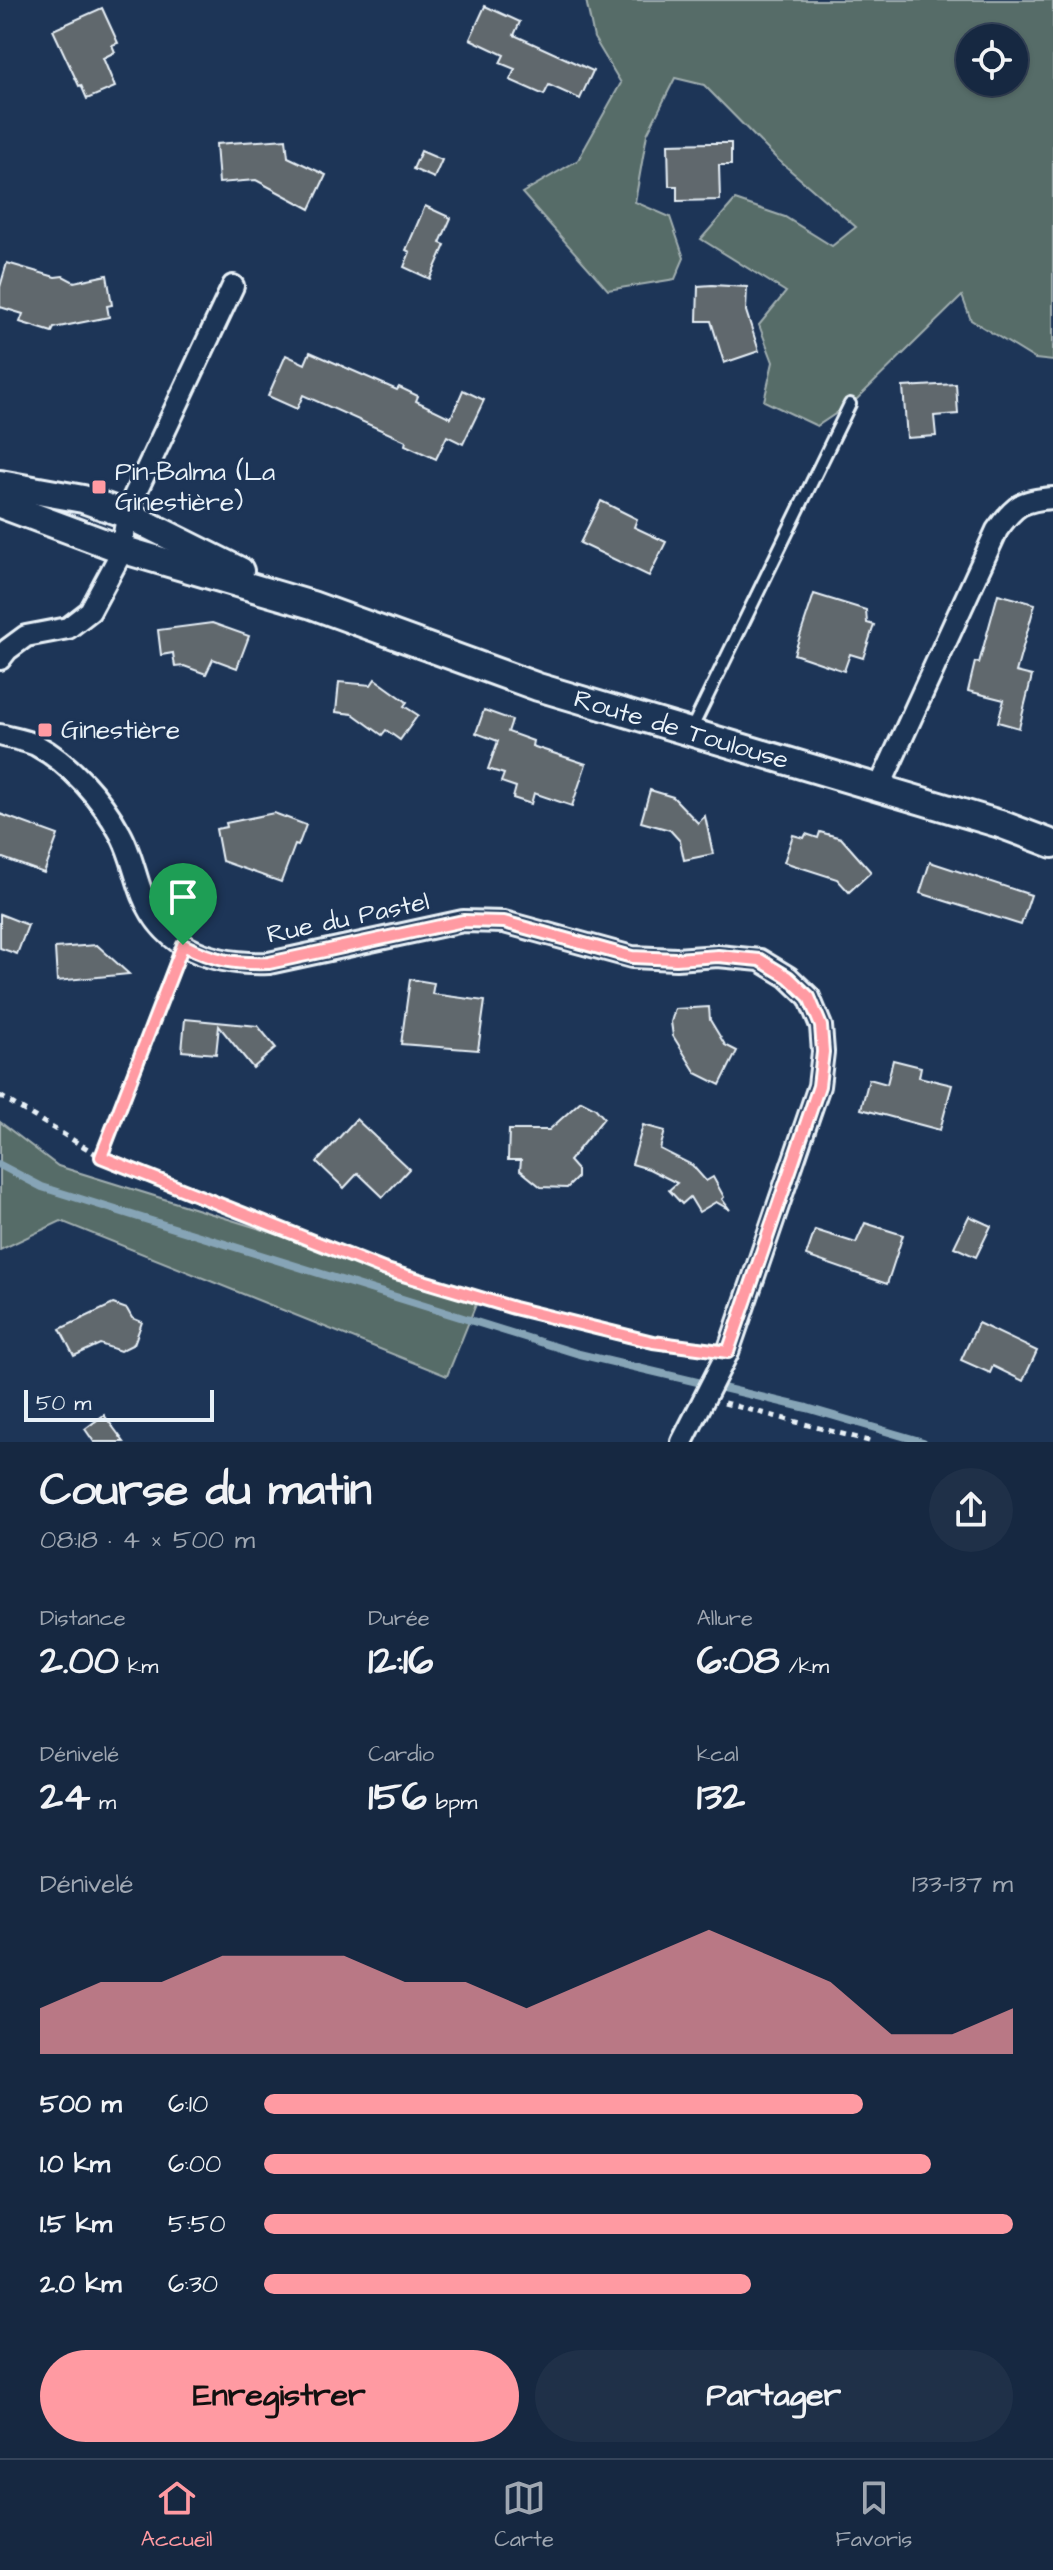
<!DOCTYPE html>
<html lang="fr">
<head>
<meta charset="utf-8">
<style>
  :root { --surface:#162841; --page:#1f3048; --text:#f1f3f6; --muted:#9ea6b1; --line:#35445a; --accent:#ff9aa2 }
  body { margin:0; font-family:"Architects Daughter",sans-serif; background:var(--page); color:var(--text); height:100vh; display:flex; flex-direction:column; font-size:30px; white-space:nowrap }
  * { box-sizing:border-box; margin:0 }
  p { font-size:26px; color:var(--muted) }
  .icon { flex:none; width:44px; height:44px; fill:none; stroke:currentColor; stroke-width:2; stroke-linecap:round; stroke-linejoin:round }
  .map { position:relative; height:1442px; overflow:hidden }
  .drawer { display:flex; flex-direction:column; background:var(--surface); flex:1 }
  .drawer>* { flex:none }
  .buttons { position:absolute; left:956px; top:24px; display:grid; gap:16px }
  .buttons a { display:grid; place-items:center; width:72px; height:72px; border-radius:50%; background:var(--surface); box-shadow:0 2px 6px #0004,0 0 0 2px var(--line); font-size:40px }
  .scale { position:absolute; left:24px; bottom:20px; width:190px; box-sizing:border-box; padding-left:8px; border:4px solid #e8f1f8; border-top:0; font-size:22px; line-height:28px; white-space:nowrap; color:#e8f1f8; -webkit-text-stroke:6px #1d3557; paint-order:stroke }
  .pin { position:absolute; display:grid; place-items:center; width:68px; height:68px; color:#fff; margin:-82px -34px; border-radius:50% 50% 50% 0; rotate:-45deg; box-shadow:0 0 8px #0007 }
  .pin .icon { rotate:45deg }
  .round { display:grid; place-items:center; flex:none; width:84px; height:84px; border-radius:42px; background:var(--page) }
  .overview { display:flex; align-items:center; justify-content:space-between; height:136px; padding:0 40px }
  h1 { font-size:44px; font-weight:700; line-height:60px }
  .stats { display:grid; grid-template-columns:repeat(3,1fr); gap:12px; height:136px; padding:8px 40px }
  .stats div { display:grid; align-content:center }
  .stats b { font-size:40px; font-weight:700 }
  .stats small { font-size:22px; font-weight:400 }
  .stats p { font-size:22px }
  .chart { height:224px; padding:16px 40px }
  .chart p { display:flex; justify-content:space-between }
  .chart svg { width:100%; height:144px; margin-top:8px; fill:var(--accent); opacity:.7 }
  .cta { display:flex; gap:16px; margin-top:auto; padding:16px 40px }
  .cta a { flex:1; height:92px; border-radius:48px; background:var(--accent); color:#111; font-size:32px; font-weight:700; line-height:92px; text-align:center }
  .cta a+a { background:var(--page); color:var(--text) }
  ul { padding:0 40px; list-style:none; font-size:26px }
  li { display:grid; grid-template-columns:128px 96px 1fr; align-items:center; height:60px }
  li i { height:20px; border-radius:10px; background:var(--accent) }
  .menu { display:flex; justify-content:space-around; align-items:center; height:112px; border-top:2px solid var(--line); background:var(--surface); font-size:22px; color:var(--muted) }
  .menu a { display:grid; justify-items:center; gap:4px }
  .menu .on { color:var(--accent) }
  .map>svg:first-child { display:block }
  .green { fill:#576c67; stroke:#a0aeb0; stroke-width:2; fill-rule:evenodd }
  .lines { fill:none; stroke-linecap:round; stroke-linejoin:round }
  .stream { stroke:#86a4b6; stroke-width:8 }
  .building { fill:#61676d; stroke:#e8f1f8; stroke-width:2 }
  .service-casing { stroke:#e8f1f8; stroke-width:16 }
  .minor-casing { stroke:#e8f1f8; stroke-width:26 }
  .tertiary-casing { stroke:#e8f1f8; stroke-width:32 }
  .path { stroke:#e8f1f8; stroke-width:5; stroke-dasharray:6 6; stroke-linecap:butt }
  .service { stroke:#1d3557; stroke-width:10 }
  .minor { stroke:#1d3557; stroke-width:20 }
  .tertiary { stroke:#1d3557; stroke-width:26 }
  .route-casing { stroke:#fff; stroke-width:16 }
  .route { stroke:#ff9aa2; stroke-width:10 }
  .poi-dot { fill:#ff9aa2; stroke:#1d3557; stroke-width:3 }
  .labels { text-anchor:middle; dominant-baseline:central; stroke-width:6; stroke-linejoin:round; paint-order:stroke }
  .poi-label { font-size:26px; fill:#e8f1f8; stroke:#1d3557; text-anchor:start }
  .street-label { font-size:26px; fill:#e8f1f8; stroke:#1d3557 }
</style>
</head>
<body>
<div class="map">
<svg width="1053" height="1442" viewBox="0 0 1053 1442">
  <rect width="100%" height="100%" fill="#1d3557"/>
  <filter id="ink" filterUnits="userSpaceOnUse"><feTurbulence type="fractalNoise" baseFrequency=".0125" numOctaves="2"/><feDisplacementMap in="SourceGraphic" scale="16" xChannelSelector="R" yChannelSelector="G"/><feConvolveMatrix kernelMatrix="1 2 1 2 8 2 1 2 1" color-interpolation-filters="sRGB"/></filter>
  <g filter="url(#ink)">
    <!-- green -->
    <g class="green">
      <path d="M586 0H1053V361L1035 359 971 320 962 296 856 400 817 426 764 401 773 362 759 325 786 292 701 239 735 200 785 217 832 246 856 227 776 158 704 85 675 78 647 134 635 202 670 217 684 258 675 279 608 290 522 193 578 160 621 83 594 38ZM970 38H1014V82H970Z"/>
      <polygon points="0,1122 58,1166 479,1297 447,1376 61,1221 0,1250"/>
    </g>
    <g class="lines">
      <!-- stream -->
      <polyline class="stream" points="0,1165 42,1187 579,1354 807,1408 923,1442"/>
    </g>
    <!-- building -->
    <g class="building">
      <polygon points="485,6 520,22 514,35 593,71 580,99 549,85 544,95 510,80 515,69 500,63 504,55 470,39"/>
      <polygon points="102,8 118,43 112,45 115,52 103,58 115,87 87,99 81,85 79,86 53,30"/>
      <polygon points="286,139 288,157 326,175 310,209 256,180 219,183 216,144"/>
      <polygon points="711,143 731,143 731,165 719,165 720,200 677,201 677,186 669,186 668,144"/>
      <polygon points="421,151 442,160 434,178 413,169"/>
      <polygon points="425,206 451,218 440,243 445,245 430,279 404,267 410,252 406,250"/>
      <polygon points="7,263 55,277 63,276 74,282 107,275 112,305 107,306 109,317 54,328 52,332 20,322 23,314 0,307 0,287"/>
      <polygon points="712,285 747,287 746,311 759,351 724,363 711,321 697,321 698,286"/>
      <polygon points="310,352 397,390 399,387 418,396 416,401 451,418 463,390 484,400 463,444 447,436 436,459 405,445 406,441 303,395 297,409 268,396 286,355 305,364"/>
      <polygon points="956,384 958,414 934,416 936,436 907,438 903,387"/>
      <polygon points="601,501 637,519 634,527 666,542 649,576 580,543"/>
      <polygon points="814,594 866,610 867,623 874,625 863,658 850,654 844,671 794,654"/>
      <polygon points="998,594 1035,604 1016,672 1032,676 1019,728 998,722 1004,700 968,691 975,662 979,663"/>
      <polygon points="212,623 249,636 237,668 213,659 206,674 184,666 175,667 173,653 161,655 158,630"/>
      <polygon points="375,679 407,702 404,706 418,715 400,740 386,730 382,735 353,714 336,712 339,682 371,685"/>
      <polygon points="484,710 512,720 508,732 533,741 532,746 586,764 572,806 534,793 531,804 513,798 516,787 501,782 504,774 488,769 498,741 476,733"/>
      <polygon points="650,790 673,797 698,823 705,816 713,854 684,860 680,841 670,830 641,822"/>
      <polygon points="274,813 306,825 298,846 295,845 281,882 222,861 216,829 227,827 226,823"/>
      <polygon points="0,814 58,835 44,873 0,857"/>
      <polygon points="820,832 841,838 871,872 849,892 837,879 784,862 793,835 804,838 806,834 818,838"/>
      <polygon points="930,862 1031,895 1021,925 920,893"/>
      <polygon points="0,914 28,925 17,954 0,948"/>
      <polygon points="97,945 129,974 57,981 55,948"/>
      <polygon points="410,979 434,983 432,994 485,1001 478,1050 401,1044"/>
      <polygon points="709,1007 710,1020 725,1045 737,1051 720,1085 696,1073 673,1036 671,1022 675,1009"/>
      <polygon points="185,1019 258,1026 276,1048 253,1068 219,1026 216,1054 182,1051"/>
      <polygon points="893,1060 921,1067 919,1077 952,1085 940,1130 861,1109 869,1079 887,1084"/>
      <polygon points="581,1101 595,1108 604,1118 569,1161 577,1170 577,1178 567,1188 541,1187 520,1170 521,1160 508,1160 509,1130 549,1130"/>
      <polygon points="356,1119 409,1169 383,1197 358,1173 344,1188 317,1162"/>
      <polygon points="643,1125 665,1131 660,1149 692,1165 706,1181 713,1177 724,1197 722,1199 730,1210 716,1202 699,1212 690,1197 682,1204 669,1190 677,1183 649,1169 632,1164"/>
      <polygon points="969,1216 991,1226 976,1257 954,1247"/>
      <polygon points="865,1223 903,1235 887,1284 806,1256 815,1230 856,1243"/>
      <polygon points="113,1304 127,1309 132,1318 142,1322 134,1344 120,1351 100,1344 74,1356 60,1329"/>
      <polygon points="978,1323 1037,1351 1023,1381 993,1366 990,1373 961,1360"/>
      <polygon points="104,1415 124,1442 94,1442 85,1429"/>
    </g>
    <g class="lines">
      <!-- service casing -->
      <g class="service-casing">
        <polyline id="service" points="690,732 850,404"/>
      </g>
      <!-- minor casing -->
      <g class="minor-casing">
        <g id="minor">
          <polyline points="0,659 7,650 26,636 68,628 90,611 120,555 129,507 233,286"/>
          <path d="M0 735C11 738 25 740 36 745 71 764 101 798 120 833 131 852 135 876 143 896 165 951 216 965 269 963L463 921 504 922 632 957 676 959 718 956 760 960 788 977 809 997 821 1026 823 1052 819 1086 728 1352 682 1442"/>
          <path d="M879 788 997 530C1015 505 1022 500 1053 498"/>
        </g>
      </g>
      <!-- tertiary casing -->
      <g class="tertiary-casing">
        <g id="tertiary">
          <polyline points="0,484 83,499 128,515 240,571"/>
          <path id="s1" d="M0 504 121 549 312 605 538 687 1000 824 1053 844"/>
        </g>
      </g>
      <!-- path -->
      <g class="path">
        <polyline points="0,1096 101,1157 383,1269 514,1308 653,1342 706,1349"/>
        <polyline points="101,1157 175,964"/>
        <polyline points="724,1403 873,1442"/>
      </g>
      <!-- service -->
      <use href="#service" class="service"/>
      <!-- minor -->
      <use href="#minor" class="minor"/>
      <!-- tertiary -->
      <use href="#tertiary" class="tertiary"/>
    </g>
  </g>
  <g class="lines" filter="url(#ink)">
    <!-- route casing -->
    <g class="route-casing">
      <path id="route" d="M463 921 504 922 632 957 676 959 718 956 760 960 788 977 809 997 821 1026 823 1052 819 1086 728 1352 653 1342 514 1308 383 1269 101 1157 183 945C216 961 232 964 269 963Z"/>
    </g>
    <!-- route -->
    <use href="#route" class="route"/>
  </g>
  <!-- markers -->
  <g class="poi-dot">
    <rect x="91" y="479" width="16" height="16" rx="4"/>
    <rect x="37" y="722" width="16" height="16" rx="4"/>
  </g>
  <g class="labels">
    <!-- poi labels -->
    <g class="poi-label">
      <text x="115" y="472">Pin-Balma (La<tspan x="115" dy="30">Ginestière)</tspan></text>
      <text x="61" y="730">Ginestière</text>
    </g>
    <!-- street labels -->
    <g class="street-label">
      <text stroke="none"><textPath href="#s1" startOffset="718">Route de Toulouse</textPath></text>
      <text transform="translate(348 918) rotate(-12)">Rue du Pastel</text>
    </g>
  </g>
</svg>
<div class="buttons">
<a><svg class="icon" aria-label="locate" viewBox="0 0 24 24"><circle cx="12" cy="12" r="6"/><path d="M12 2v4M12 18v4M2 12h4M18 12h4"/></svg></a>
</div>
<div class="scale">50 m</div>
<div class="pin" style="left:183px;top:945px;background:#1e9e55"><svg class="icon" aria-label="arrive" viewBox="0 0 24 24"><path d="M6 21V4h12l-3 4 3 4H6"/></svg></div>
</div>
<section class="drawer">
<div class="overview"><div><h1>Course du matin</h1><p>08:18 · 4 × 500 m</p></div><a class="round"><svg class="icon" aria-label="share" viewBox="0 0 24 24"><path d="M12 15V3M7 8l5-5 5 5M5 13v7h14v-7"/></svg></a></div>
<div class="stats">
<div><p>Distance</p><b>2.00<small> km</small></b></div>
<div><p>Durée</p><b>12:16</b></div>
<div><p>Allure</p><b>6:08<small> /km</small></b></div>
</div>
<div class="stats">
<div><p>Dénivelé</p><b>24<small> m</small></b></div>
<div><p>Cardio</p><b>156<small> bpm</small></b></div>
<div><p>kcal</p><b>132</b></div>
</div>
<div class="chart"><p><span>Dénivelé</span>133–137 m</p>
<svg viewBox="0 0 160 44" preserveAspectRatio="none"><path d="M0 44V30L10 22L20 22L30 14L40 14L50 14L60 22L70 22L80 30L90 22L100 14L110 6L120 14L130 22L140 38L150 38L160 30V44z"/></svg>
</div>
<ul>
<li><b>500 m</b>6:10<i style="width:80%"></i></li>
<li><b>1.0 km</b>6:00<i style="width:89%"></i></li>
<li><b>1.5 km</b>5:50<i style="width:100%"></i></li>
<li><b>2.0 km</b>6:30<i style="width:65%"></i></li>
</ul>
<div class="cta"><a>Enregistrer</a><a>Partager</a></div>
</section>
<nav class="menu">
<a class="on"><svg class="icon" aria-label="home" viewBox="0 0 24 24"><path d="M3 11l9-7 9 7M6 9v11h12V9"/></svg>Accueil</a>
<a><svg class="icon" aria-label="map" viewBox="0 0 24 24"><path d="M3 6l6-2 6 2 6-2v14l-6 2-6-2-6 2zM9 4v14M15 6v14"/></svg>Carte</a>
<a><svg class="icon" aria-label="saved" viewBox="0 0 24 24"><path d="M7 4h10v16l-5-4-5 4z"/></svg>Favoris</a>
</nav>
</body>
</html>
